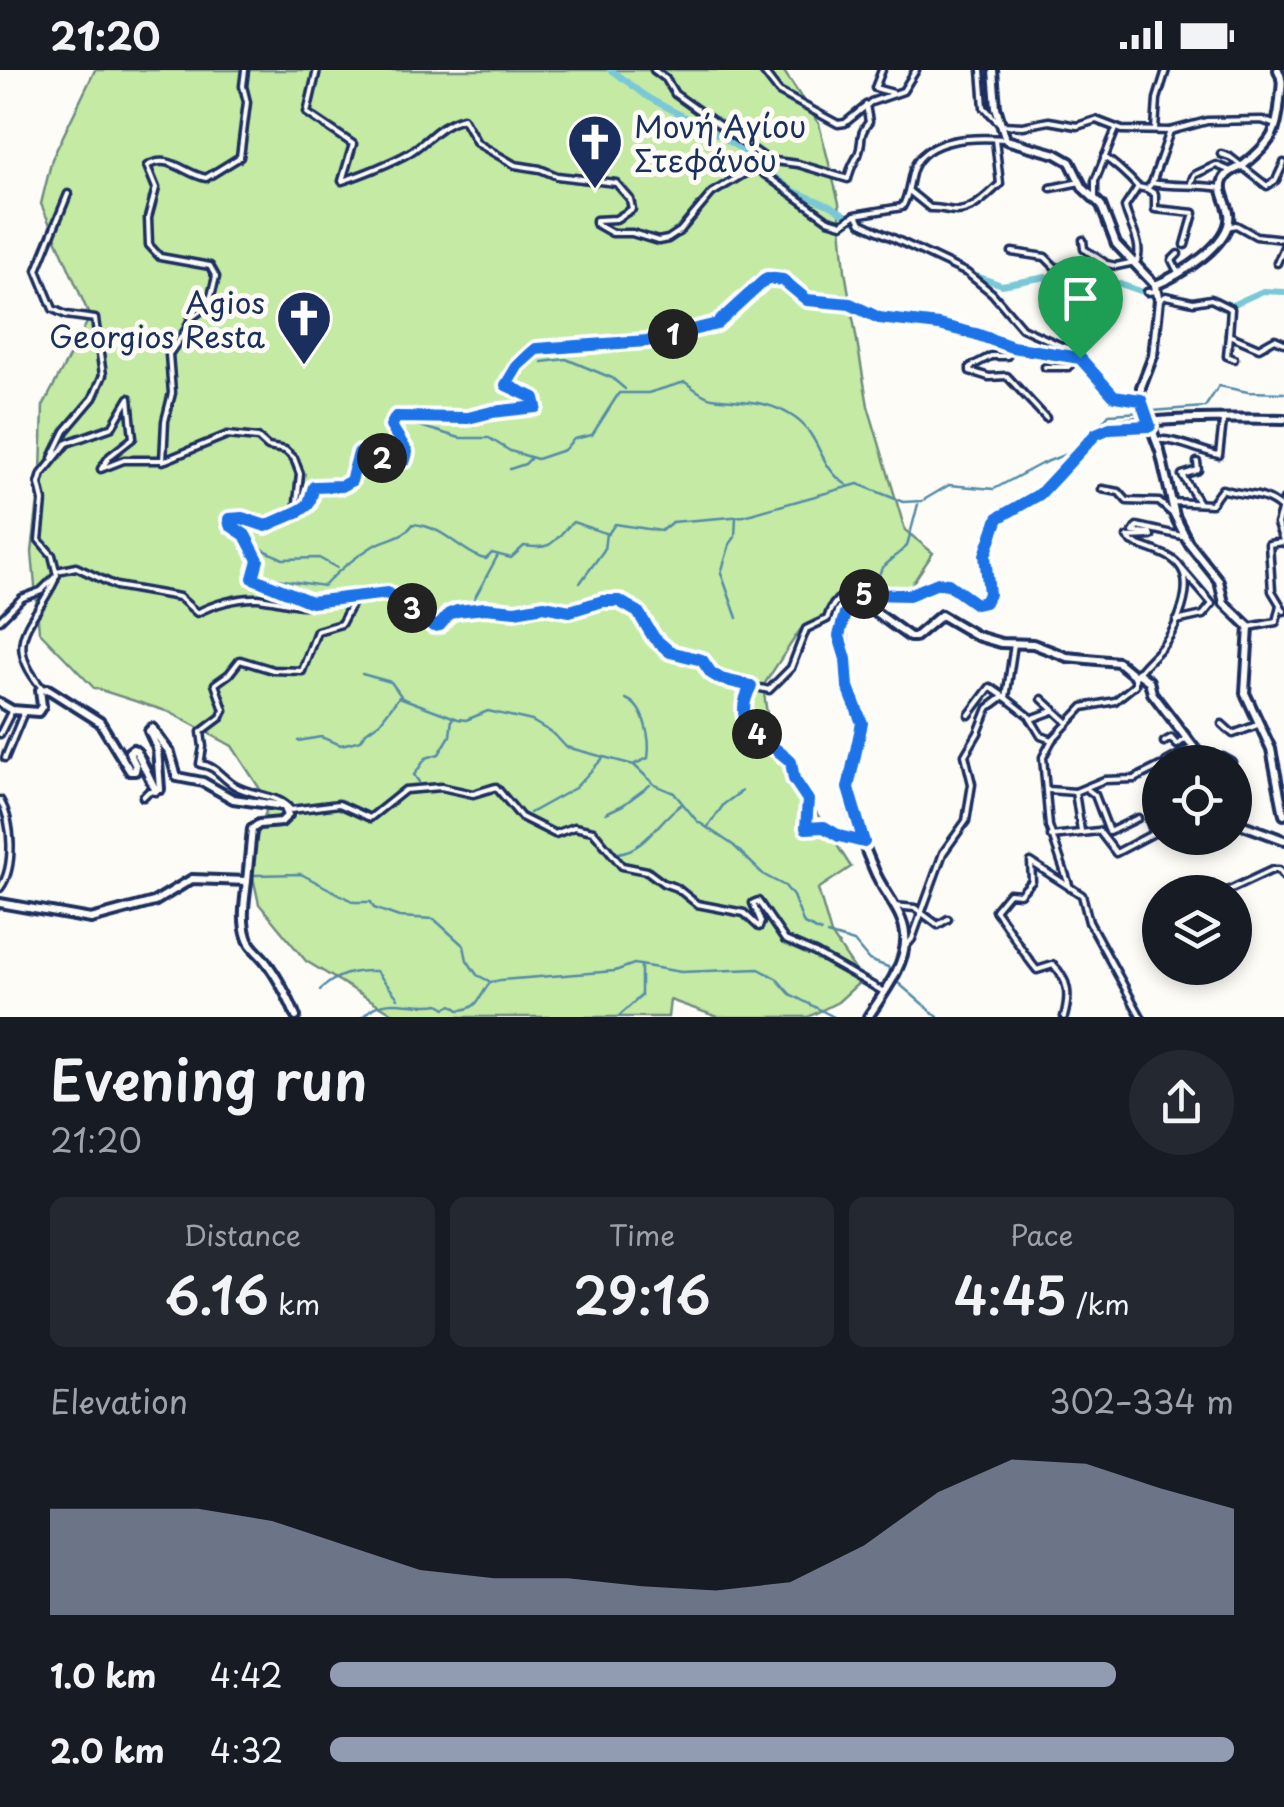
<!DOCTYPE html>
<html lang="en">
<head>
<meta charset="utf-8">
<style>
  :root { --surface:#171b24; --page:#242831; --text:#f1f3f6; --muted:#9ea1a6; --accent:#919bb2 }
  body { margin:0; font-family:"Playpen Sans",sans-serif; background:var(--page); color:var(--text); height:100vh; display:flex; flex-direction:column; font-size:38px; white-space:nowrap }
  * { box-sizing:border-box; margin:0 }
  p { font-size:32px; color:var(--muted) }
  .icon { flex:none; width:55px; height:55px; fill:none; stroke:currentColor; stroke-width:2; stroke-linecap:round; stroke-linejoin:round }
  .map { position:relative; height:947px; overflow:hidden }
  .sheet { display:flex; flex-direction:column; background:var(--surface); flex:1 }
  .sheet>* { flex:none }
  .tools { position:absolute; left:1142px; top:675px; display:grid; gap:20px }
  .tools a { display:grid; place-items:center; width:110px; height:110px; border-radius:50%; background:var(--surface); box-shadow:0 5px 15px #0003; font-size:50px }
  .pin { position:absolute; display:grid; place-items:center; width:85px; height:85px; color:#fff; margin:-102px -42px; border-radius:50% 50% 50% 0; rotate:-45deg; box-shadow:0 0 10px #0007 }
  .pin .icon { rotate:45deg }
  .km { position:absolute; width:50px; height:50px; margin:-25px; border-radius:50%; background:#222; color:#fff; font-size:28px; line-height:50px; text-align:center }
  .round { display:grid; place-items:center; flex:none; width:105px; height:105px; border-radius:52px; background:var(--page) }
  .summary { display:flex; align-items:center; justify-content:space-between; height:170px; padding:0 50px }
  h1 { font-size:55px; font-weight:600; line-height:75px }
  .metrics { display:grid; grid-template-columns:repeat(3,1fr); gap:15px; height:170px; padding:10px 50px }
  .metrics div { display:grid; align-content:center; border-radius:15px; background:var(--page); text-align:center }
  .metrics b { font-size:50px; font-weight:600 }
  .metrics small { font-size:28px; font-weight:400 }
  .metrics p { font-size:28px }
  .chart { height:280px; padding:20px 50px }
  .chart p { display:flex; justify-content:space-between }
  .chart svg { width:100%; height:180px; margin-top:10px; fill:var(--accent); opacity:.7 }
  ul { padding:0 50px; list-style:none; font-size:32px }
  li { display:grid; grid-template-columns:160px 120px 1fr; align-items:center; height:75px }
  li i { height:25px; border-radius:12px; background:var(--accent) }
  .status { display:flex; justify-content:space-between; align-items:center; height:70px; padding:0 50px; background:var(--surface); direction:ltr }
  .status svg { height:28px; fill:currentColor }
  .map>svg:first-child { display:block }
  .green { fill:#c4eaa4; stroke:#708c81; stroke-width:2.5 }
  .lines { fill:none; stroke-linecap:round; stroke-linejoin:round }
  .stream { stroke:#548ba7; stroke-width:2.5 }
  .river { stroke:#7ac8d7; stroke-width:6 }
  .street-casing { stroke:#1b2f5e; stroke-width:11 }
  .secondary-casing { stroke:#1b2f5e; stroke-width:14 }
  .street { stroke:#fdfcf7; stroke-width:4 }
  .secondary { stroke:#fdfcf7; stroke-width:6 }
  .route-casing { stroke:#fff; stroke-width:20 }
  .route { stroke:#1a73e8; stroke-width:12 }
  .labels { text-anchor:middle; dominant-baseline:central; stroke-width:10; stroke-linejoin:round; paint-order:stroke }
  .poi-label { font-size:30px; fill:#1b2f5e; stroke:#fdfcf7; text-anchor:start }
</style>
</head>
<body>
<div class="status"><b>21:20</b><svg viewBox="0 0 49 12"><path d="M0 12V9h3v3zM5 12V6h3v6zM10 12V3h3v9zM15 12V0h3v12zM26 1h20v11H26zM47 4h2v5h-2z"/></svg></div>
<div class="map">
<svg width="1284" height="947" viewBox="0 0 1284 947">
  <rect width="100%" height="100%" fill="#fdfcf7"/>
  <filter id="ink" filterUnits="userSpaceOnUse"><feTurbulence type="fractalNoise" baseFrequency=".01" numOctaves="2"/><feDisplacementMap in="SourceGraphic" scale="20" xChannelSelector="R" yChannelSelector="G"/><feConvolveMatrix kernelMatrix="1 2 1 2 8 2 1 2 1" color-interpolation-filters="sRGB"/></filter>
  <g filter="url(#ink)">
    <!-- green -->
    <polygon class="green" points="95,0 783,0 819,54 839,133 845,201 868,336 905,460 933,483 910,517 800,560 763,616 771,672 851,797 818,819 831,864 862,910 838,932 808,947 718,947 670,930 668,947 399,947 306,891 259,834 249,789 269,733 232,676 169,642 94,618 39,561 32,482 41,404 43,336 90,247 41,134 52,89"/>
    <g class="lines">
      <!-- stream -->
      <g class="stream">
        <polyline points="542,292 566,289 612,308 625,319"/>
        <polyline points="1151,341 1205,337 1219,316 1248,322 1284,323"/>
        <path d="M413 354 460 368H489L510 381 537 389 564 380 574 369 592 365 619 323H648L685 312C692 317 704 327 712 328 742 332 768 329 795 348 821 366 819 398 847 415"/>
        <polyline points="1096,360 1109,344 1143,342"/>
        <polyline points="510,399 525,394 530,389"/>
        <polyline points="736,447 735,467 730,474 721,503 737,548"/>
        <polyline points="260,478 283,489 319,488 337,498"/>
        <path d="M263 507 324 516C339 499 354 488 373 476 388 468 405 467 413 454 444 457 454 476 481 488L486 489 492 483 511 488 524 476C556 481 553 469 573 452L608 464 615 454 661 461 672 452 744 446 858 414 903 432 922 431 949 415 994 419 1041 394 1069 383"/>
        <polyline points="878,507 882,498 907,476 918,434"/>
        <polyline points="580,513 604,480 606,463"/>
        <polyline points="456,538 472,533 498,485"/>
        <polyline points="362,604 391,612 401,626"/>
        <path d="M626 629C645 636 651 670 648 688L635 694"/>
        <polyline points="298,671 321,667 341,675 361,670 366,662 380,652 399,627 458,649 466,650 488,641 532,651 554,664 566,677 634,695 655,715 674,723 697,751 733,775 764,805 785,816 793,826 804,854 821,862"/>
        <polyline points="419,712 414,705 426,688 439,684 450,666 452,649"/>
        <polyline points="530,743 575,718 604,687"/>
        <polyline points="606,743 623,735 650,715"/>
        <polyline points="708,757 724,734 742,721"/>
        <path d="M618 783C648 779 658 749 682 734"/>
        <polyline points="254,805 301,804 354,832 371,832 374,838 399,847 434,849 464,876 467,890 477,905 489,911"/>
        <polyline points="827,864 854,872 869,890 888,897 891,903"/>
        <polyline points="897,912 938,947"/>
        <path d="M320 920C336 905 353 900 376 901L398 928"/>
        <path d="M362 947C367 944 370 939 375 937 396 927 417 939 439 934L446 938 452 935 459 940C480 939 479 925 491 912L501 910 615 901 634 894 681 902 759 899 776 908 790 924 834 947"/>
        <polyline points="618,947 641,926 641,896"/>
      </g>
      <!-- river -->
      <g class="river">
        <path d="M610 0C625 8 635 20 649 28 685 48 723 64 755 90"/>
        <polyline points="764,99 792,120 831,136 866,157"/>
        <polyline points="923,184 957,199"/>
        <polyline points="968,203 1002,215 1046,207 1074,217 1105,212 1120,214 1155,226 1168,224 1192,230"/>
        <polyline points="1209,228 1232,235 1263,221 1284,222"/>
      </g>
      <!-- street casing -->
      <g class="street-casing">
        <g id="street">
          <path d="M317 0 307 43 353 74 342 111C359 106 393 92 409 83 430 70 437 55 463 48L477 73 515 95 540 99 557 106 616 113 630 129 632 139 616 149 596 150V154L612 163H632L658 171 668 169 680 161 712 123 767 90 798 94 848 109C850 98 853 94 858 85 864 71 857 66 869 52L866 35"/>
          <polyline points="654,0 666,9 675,24 768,90"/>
          <polyline points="762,0 779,22 838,54 845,53 871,32 903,21 916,0"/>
          <polyline points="882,0 875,18 893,23"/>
          <polyline points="981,0 984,37 1001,55 1023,56 1049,51 1077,56 1096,50 1122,60 1170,61 1207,51 1262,50 1276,55"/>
          <polyline points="1155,60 1157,29 1166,0"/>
          <polyline points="1221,84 1230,87 1267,116 1276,110 1284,93"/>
          <path d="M1104 87C1114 93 1129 107 1137 116"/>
          <path d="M753 96 828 150 842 154 855 145 902 137C909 126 909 113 913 100 925 66 976 67 1005 69"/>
          <path d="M1152 113C1174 117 1197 114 1221 118"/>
          <polyline points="1191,113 1194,105 1216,95 1231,101"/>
          <polyline points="1051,118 1080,112"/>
          <polyline points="1147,119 1155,124 1155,139 1194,143 1185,175"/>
          <polyline points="1147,119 1152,113 1170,61"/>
          <path d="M909 121 930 138C941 137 946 141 956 141 974 141 987 125 1000 114L995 69"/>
          <polyline points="1095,128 1095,111 1116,59"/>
          <polyline points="857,145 861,153 967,203 992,223 1022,258 1077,283 1114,326 1141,330"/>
          <polyline points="1227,157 1236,155 1256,166 1284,169"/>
          <polyline points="1083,170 1084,179 1104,192"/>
          <polyline points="1012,182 1045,187 1055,197 1068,202 1098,192 1116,196 1135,192"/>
          <polyline points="1178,184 1172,190 1179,204"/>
          <path d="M1137 191C1143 173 1129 155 1125 137L1138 117 1147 119"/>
          <polyline points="1277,193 1284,177"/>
          <polyline points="1147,222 1157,221"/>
          <polyline points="1159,230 1166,226 1193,232 1211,229 1231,239 1229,265 1259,278 1275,269 1284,273"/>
          <polyline points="1229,265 1227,286 1234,289"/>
          <polyline points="1012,277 1007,286 991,286 970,297 970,301 989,307 1007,306 1046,348"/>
          <polyline points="1045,297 1068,297 1077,288"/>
          <path d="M1155 370C1175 368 1199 381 1219 385L1223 351"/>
          <polyline points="52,388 65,361 93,328 103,305 95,249 66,245 53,239 37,200 68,124"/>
          <path d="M163 391 165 351 172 323 169 284 186 260 191 248 202 240 211 226 216 207 210 196 160 187 149 175 148 148 156 118 147 96C170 83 184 104 206 108L240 87 247 32 243 16 245 0"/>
          <polyline points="1197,392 1198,400 1182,405 1199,433"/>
          <polyline points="1102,419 1119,422 1127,431 1159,432 1175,446"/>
          <polyline points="1284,430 1277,454 1284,473"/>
          <path d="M1171 432 1211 434 1222 419C1245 427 1262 421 1281 438"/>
          <polyline points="1283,472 1269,474 1272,521 1284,541"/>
          <path d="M57 501 76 497 116 516 179 527 197 543C214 534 238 527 258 528 279 530 299 538 321 534"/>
          <path d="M872 523C849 516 833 528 827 549L806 559 791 598 769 620 721 609 701 590 671 582 652 565 638 542 619 531H603L569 541 544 535 518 541 485 539 457 541 435 556 389 523 311 532 253 508 258 490 247 467 228 451 231 448 266 457C275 451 306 439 309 433 311 428 312 422 314 417L342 416 349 413 360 383 405 390 407 381 391 356V350L398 346 468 348 492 342 537 337 534 329 512 319 507 313C535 255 594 280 647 271 658 270 715 256 722 251 737 238 749 218 767 209L783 210 807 231 850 234 889 250 939 255 1020 279 1080 288"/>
          <polyline points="0,550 22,528 41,521 57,505 52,485 39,470 43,431 39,414 42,404 67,373 112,357 129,328 133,368 110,386 101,399 124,390 166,390 227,365 258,368 268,377 285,380 294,388 300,404 296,442"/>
          <polyline points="1176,551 1203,545 1212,534 1182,499"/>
          <polyline points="1249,557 1276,552 1280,535"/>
          <polyline points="1014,574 1006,628 1029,646 1041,666 1052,670 1043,687 1049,756 1070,818"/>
          <path d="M1138 603C1146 592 1157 584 1165 573 1177 556 1194 518 1181 498 1172 483 1146 479 1132 472L1127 467 1151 466 1150 463 1133 462 1137 456 1182 466"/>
          <path d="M751 616C728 659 766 667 791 692L794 709 808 732 806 757H824L839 766 863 772"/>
          <path d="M42 618C0 569 35 553 55 510"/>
          <polyline points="1042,629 1067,652"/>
          <polyline points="969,645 990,617 1006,628"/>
          <polyline points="1031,649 1053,641"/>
          <polyline points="1222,654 1233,664 1260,654"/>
          <polyline points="0,664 12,640"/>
          <polyline points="1052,670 1083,637 1115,631 1135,615 1135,606"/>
          <polyline points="1164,672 1171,668 1177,675 1188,667"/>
          <polyline points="5,688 24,642"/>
          <polyline points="1166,692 1193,677"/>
          <polyline points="1213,692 1223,687 1232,692"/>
          <polyline points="1087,719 1095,725 1109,762 1138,748"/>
          <polyline points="1048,720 1075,722 1104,710 1134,709 1160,696"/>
          <polyline points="1075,722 1081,761"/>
          <polyline points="143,727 149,721 156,722"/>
          <path d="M0 730C13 752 15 798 0 818"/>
          <path d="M290 739C277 724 252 726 235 716 221 708 217 696 200 694L203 677 201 662 221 647 224 640 215 614 229 604 240 590 273 600 302 601 317 561 341 554 355 527"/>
          <polyline points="291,740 339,734 370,748 405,720 441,717 473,724 496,717 521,747 555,764 574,757 593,761 622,796 647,801 663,813 677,818 697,834 744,843 759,857 761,852 753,833 758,831 785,870 815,883 884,922"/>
          <polyline points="1051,766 1099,761 1116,783 1154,763 1149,750"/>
          <polyline points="1212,822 1216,819 1225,822 1272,800 1279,800 1284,807"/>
          <polyline points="894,836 915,838 938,855 948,849"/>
          <polyline points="907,875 912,869 943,783 966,751 972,714 965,685 978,663 988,638 1004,626"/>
          <path d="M1064 947C1070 926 1069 910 1053 895L1037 900C1021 881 1010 859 995 840L1009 823 1020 824 1032 811 1031 792 1082 825 1089 852 1141 947"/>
        </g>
      </g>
      <!-- secondary casing -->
      <g class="secondary-casing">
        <g id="secondary">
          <polyline points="993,0 996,37 1006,70 1056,84 1070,92 1083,118 1101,135 1116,174 1155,215 1159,230 1153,286 1141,317 1141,330 1160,381 1175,446 1188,472 1219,511 1224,533 1249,557 1245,623 1271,679 1284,745"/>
          <path d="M1155 215C1179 206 1234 173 1229 143 1227 130 1216 118 1226 106 1231 99 1239 99 1245 94 1273 71 1277 62 1280 30 1281 17 1284 12 1278 0"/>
          <polyline points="856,528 910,567 915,567 941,545 977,566 1001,573 1033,574 1067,587 1118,592 1135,606 1138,603 1149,611 1152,623 1205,692"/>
          <polyline points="0,633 12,640 38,642 42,636 40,620 48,619 100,652 130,701 135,701 136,696 129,682 133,679 137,682 155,719 160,719 157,678 149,661 152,658 170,683 177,707 203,712 233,729 284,736 288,745 281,752 259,754 252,759 247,811"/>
          <polyline points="1235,752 1284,770"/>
          <path d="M0 833 91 849 154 832 192 809 247 811C245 829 241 849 247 867 250 878 259 882 266 892 277 906 290 931 296 947"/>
          <path d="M868 947C883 924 908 893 905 864 903 842 884 823 875 802 865 780 856 754 850 730 842 702 862 682 862 655 862 641 853 632 849 619 846 609 848 599 846 589 842 562 830 539 865 524L909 525 938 513 952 516 973 533 985 532 989 525 985 485 996 451 1039 424 1100 361C1137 347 1240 348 1284 349"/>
        </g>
      </g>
      <!-- street -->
      <use href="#street" class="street"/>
      <!-- secondary -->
      <use href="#secondary" class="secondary"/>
    </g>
  </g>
  <g class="lines" filter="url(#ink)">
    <!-- route casing -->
    <g class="route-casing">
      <path id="route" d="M767 208 783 210 807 230 850 234 879 248 939 255 976 264 1012 277 1080 288 1114 326 1141 330 1150 356 1110 358 1096 364 1040 424 998 448 985 485 989 524 985 532 976 534 948 514 938 513 909 525 865 524 853 531 845 543 839 566 846 589 848 617 862 653 848 718 864 772 839 766 824 757 806 758 808 730 794 709 791 692C766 667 728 659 751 616L721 609 711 603 702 590 670 582 654 568 638 542 619 531H603L570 541 544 536 515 541 485 538 457 541 449 544 440 555 433 556 417 540 400 534 388 523 311 532 253 508 258 490 245 465 230 455 229 449 242 448 266 456C275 451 305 441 309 433 311 428 312 422 314 417L342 416 351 411 359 383 405 390 407 382 391 356 396 347 468 348 492 342 536 337 534 328 506 315 518 295 536 279 647 271 717 254Z"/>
    </g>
    <!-- route -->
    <use href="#route" class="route"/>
  </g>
  <!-- icons -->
  <defs>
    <g id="church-pin" transform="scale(2.875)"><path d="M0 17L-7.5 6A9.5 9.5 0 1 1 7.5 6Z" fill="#1b2f5e" stroke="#fdfcf7"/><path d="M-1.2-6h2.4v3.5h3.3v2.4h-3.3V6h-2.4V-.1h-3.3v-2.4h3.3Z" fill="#fff"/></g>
  </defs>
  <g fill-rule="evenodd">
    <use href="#church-pin" x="595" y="72"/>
    <use href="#church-pin" x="304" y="248"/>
  </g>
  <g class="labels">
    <!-- poi labels -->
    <g class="poi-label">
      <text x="634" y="55">Μονή Αγίου<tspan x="634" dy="34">Στεφάνου</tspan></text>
      <text x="265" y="231" text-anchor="end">Agios<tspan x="265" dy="34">Georgios Resta</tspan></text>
    </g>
  </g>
</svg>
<div class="tools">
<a><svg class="icon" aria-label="locate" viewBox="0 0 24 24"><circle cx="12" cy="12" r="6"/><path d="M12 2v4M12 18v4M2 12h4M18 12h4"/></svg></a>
<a><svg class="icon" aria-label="layers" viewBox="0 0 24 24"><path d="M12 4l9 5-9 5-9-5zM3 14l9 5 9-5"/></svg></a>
</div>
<div class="pin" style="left:1080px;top:288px;background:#1e9e55"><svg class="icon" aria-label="arrive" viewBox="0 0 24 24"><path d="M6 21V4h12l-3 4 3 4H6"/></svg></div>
<b class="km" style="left:673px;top:264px">1</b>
<b class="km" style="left:382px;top:388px">2</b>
<b class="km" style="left:412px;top:538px">3</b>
<b class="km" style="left:757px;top:664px">4</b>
<b class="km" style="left:864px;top:524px">5</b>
</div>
<section class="sheet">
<div class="summary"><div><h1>Evening run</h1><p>21:20</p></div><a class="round"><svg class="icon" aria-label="share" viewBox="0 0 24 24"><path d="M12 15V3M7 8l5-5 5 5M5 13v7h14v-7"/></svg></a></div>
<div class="metrics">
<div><p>Distance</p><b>6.16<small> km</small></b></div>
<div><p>Time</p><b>29:16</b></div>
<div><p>Pace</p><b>4:45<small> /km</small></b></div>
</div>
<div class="chart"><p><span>Elevation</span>302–334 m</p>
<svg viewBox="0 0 160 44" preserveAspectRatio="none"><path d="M0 44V18L10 18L20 18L30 21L40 27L50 33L60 35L70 35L80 37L90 38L100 36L110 27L120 14L130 6L140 7L150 13L160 18V44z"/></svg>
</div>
<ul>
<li><b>1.0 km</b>4:42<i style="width:87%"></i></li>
<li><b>2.0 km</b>4:32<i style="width:100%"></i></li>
</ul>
</section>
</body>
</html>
